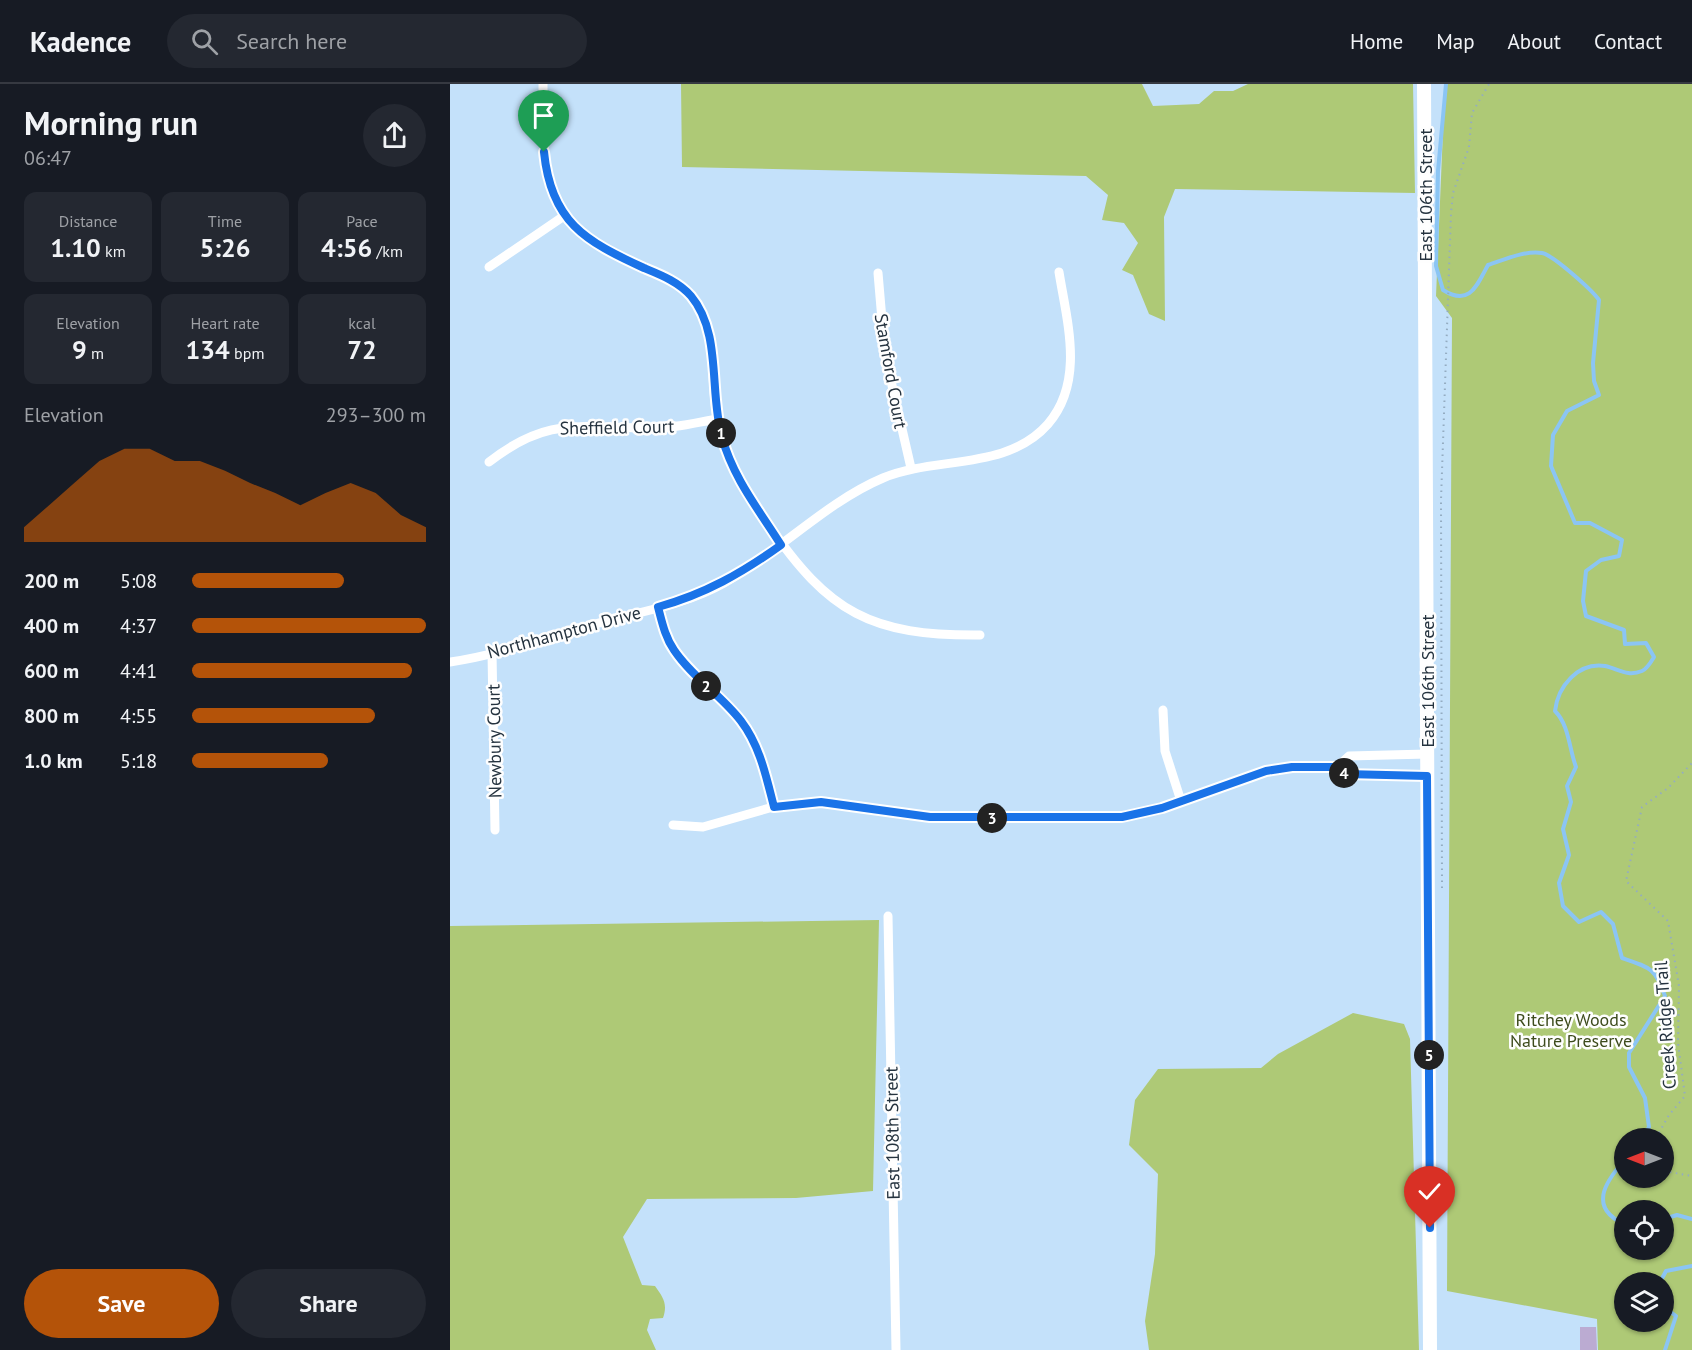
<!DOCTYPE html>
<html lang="en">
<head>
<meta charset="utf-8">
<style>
  :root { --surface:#171b24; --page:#242831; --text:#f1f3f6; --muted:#9ea1a6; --line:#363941; --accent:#b45309 }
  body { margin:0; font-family:"PT Sans",sans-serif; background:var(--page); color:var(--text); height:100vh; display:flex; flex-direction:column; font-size:22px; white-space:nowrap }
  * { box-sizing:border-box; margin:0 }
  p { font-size:20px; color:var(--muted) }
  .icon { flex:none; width:33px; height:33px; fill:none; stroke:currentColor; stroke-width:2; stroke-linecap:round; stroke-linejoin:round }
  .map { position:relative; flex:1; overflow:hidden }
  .drawer { display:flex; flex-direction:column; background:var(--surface); width:450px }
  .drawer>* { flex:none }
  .needle { width:39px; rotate:270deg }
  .buttons { position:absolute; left:1164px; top:1044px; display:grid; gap:12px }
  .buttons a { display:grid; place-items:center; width:60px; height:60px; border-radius:50%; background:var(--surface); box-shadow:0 2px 4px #0004; font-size:30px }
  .pin { position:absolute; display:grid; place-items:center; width:51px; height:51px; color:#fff; margin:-62px -26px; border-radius:50% 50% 50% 0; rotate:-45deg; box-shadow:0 0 6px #0007 }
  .pin .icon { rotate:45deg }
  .km { position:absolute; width:30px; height:30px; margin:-15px; border-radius:50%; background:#222; color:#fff; font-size:16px; line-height:30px; text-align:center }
  .round { display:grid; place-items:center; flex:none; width:63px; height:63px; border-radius:32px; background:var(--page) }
  .overview { display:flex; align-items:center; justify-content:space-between; height:102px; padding:0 24px }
  h1 { font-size:33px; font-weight:700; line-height:45px }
  .figures { display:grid; grid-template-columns:repeat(3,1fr); gap:9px; height:102px; padding:6px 24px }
  .figures div { display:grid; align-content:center; border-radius:12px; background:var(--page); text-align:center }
  .figures b { font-size:26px; font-weight:700 }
  .figures small { font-size:16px; font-weight:400 }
  .figures p { font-size:16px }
  .chart { height:168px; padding:12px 24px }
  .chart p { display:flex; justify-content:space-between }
  .chart svg { width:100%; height:108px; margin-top:6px; fill:var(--accent); opacity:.7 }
  .cta { display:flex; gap:12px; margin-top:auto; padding:12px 24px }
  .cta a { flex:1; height:69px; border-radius:36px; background:var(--accent); color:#fff; font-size:24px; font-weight:700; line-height:69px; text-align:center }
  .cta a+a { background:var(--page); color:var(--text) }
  ul { padding:0 24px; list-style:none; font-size:20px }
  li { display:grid; grid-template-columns:96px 72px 1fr; align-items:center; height:45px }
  li i { height:15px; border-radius:8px; background:var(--accent) }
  header { display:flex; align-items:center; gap:36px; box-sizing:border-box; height:84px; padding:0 30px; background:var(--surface); border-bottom:2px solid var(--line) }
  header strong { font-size:28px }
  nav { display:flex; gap:33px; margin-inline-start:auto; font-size:21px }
  .search { width:420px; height:54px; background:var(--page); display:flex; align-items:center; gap:15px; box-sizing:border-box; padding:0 21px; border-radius:33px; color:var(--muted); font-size:22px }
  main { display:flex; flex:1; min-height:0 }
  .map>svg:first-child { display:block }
  .green { fill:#aec976; fill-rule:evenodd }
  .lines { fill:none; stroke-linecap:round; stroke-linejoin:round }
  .stream { stroke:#8bc5f4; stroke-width:4 }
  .building { fill:#bbabd2 }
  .path { stroke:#94acc1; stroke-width:2; stroke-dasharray:1.5 4.5; stroke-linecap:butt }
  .street { stroke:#fff; stroke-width:9 }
  .secondary { stroke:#fff; stroke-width:14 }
  .route-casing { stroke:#fff; stroke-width:12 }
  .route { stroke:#1a73e8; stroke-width:8 }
  .labels { text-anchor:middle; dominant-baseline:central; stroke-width:5; stroke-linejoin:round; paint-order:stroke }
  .street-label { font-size:18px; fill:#25333f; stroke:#fefefe }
  .park-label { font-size:18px; fill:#3d4b1c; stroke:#fefefe }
</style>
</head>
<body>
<header>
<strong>Kadence</strong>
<div class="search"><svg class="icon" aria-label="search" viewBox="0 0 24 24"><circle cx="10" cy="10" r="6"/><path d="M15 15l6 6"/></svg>Search here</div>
<nav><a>Home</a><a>Map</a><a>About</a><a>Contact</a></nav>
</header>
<main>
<section class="drawer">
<div class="overview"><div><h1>Morning run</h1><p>06:47</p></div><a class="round"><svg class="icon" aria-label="share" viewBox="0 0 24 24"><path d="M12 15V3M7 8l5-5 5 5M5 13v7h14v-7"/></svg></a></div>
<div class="figures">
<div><p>Distance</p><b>1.10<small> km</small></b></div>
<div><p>Time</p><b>5:26</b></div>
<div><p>Pace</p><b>4:56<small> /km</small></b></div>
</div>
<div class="figures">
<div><p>Elevation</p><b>9<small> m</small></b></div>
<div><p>Heart rate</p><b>134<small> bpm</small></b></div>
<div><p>kcal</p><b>72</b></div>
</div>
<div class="chart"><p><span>Elevation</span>293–300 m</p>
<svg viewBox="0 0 160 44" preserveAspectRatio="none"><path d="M0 44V38L10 29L20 20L30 11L40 6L50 6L60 11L70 11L80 15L90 20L100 24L110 29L120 24L130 20L140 24L150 33L160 38V44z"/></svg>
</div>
<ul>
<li><b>200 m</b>5:08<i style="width:65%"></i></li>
<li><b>400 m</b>4:37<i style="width:100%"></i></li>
<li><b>600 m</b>4:41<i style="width:94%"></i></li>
<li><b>800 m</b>4:55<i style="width:78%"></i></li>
<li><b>1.0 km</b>5:18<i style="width:58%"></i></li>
</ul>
<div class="cta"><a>Save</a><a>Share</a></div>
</section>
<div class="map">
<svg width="1242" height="1266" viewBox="0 0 1242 1266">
  <rect width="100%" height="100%" fill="#c4e1fa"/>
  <!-- green -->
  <g class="green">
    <polygon points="231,0 692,0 703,22 749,20 764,7 783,7 798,0 963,0 965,109 725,105 714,133 715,237 699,230 683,191 672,186 688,159 674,139 652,136 658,111 636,92 232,83"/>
    <path d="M995 0H1242V1266H1148L1147 1235 997 1207 1002 234 986 212ZM1174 1054H1214V1094H1174ZM1174 1126H1214V1166H1174ZM1174 1198H1214V1238H1174Z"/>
    <path d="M429 836 423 1107 346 1114 197 1115 173 1153 192 1201 205 1202C213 1213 218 1220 213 1234L200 1235 197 1246 206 1266H0V842Z"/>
    <polygon points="903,929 954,940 960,955 969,1266 699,1266 695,1237 705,1170 708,1090 679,1061 685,1016 708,985 811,984 828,970"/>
  </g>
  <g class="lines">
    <!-- stream -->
    <g class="stream">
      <path d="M996 0 988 87 986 182 993 206C1020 223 1027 201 1038 181 1054 176 1075 166 1092 169 1103 171 1142 206 1149 216L1143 279 1144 297 1149 311 1117 327 1103 351 1101 382 1125 439H1140L1172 456 1169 472 1151 476 1136 487 1133 517 1136 532 1174 546 1175 560 1196 559 1204 573C1201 578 1197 585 1192 587 1177 593 1169 585 1155 582 1128 578 1108 602 1105 627 1119 641 1119 664 1126 683L1117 702 1121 718 1113 745 1119 771 1109 799 1113 822 1129 838 1151 828 1163 840 1172 874C1199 883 1206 884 1215 912L1179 969V983L1195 1014 1199 1043 1192 1054"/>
      <path d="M1174 1077C1154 1099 1139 1124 1174 1140"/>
      <polyline points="1214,1135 1227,1131 1242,1135"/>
      <polyline points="1210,1198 1216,1187 1242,1182"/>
      <polyline points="1214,1223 1226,1232 1215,1266"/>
    </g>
  </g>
  <!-- building -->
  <polygon class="building" points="1130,1243 1146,1243 1147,1266 1130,1266"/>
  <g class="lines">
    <!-- path -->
    <g class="path">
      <polyline points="992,804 991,416 1001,129 1003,109 1019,63 1022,29 1039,0"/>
      <polyline points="1206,1054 1219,1031 1235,1012 1228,959 1229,902 1218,837 1176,797 1192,723 1218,704 1242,679"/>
      <polyline points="1214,1087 1242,1092"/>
    </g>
    <!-- street -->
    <g class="street">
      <path d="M93 0C94 95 88 137 185 180 207 189 232 198 245 219 269 253 259 300 268 338 277 376 296 408 318 440 379 529 421 552 530 551"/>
      <polyline points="39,183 114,132"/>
      <polyline points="428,189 435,271 461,384"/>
      <path d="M39 378C98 332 129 344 198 344 221 345 244 339 267 335"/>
      <path d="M208 523C212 538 215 553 224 566 242 593 271 611 291 637 310 662 316 692 323 723"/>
      <polyline points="42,568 45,746"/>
      <path d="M0 578C49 571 98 553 145 540 188 528 235 521 274 499 328 469 376 418 433 394 485 372 557 387 598 340 635 297 617 238 609 188"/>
      <polyline points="713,626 715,667 731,717"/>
      <polyline points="977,670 899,672 887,683 895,690 977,692"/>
      <polyline points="223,741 253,743 323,723 352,719 371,718 480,733 672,733 712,724 816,687 842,683 887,683"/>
      <polyline points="438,832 446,1266"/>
    </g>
    <!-- secondary -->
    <polyline class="secondary" points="974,0 980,1266"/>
  </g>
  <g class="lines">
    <!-- route casing -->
    <g class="route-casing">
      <path id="route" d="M94 68C101 138 135 157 194 184 211 191 229 198 241 212 272 249 259 309 272 353 283 394 309 426 331 461 292 489 255 510 208 523 212 538 215 553 224 566 242 593 271 611 291 637 310 662 316 692 324 723L371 718 480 733H672L712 724 816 687 842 683H887L895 690 977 692 980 1144"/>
    </g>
    <!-- route -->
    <use href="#route" class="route"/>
  </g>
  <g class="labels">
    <!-- street labels -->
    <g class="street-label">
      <text transform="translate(975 111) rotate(-90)">East 106th Street</text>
      <text transform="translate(441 287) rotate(80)">Stamford Court</text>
      <text transform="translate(167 343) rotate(-1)">Sheffield Court</text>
      <text transform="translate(114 548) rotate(-15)">Northhampton Drive</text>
      <text transform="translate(977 597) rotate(-90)">East 106th Street</text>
      <text transform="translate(44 657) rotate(-91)">Newbury Court</text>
      <text transform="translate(1215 941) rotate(-94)">Creek Ridge Trail</text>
      <text transform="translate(442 1049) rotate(-91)">East 108th Street</text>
    </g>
    <!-- park labels -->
    <g class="park-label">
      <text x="1121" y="935">Ritchey Woods<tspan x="1121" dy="21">Nature Preserve</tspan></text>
    </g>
  </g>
</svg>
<div class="buttons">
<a><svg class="needle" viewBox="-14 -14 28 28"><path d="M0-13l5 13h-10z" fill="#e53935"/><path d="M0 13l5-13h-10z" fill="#9ea1a6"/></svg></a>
<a><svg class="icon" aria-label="locate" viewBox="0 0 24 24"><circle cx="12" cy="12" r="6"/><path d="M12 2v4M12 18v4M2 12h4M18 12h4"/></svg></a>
<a><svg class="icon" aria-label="layers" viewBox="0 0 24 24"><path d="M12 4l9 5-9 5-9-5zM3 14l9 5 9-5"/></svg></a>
</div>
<div class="pin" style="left:94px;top:68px;background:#1e9e55"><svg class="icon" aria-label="arrive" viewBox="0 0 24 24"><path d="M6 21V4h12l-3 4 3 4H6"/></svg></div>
<div class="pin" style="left:980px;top:1144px;background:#d93025"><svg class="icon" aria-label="check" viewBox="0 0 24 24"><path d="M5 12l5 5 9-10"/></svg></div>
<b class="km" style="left:271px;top:349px">1</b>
<b class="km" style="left:256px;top:602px">2</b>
<b class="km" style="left:542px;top:734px">3</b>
<b class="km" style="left:894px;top:689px">4</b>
<b class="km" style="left:979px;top:971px">5</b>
</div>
</main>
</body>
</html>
